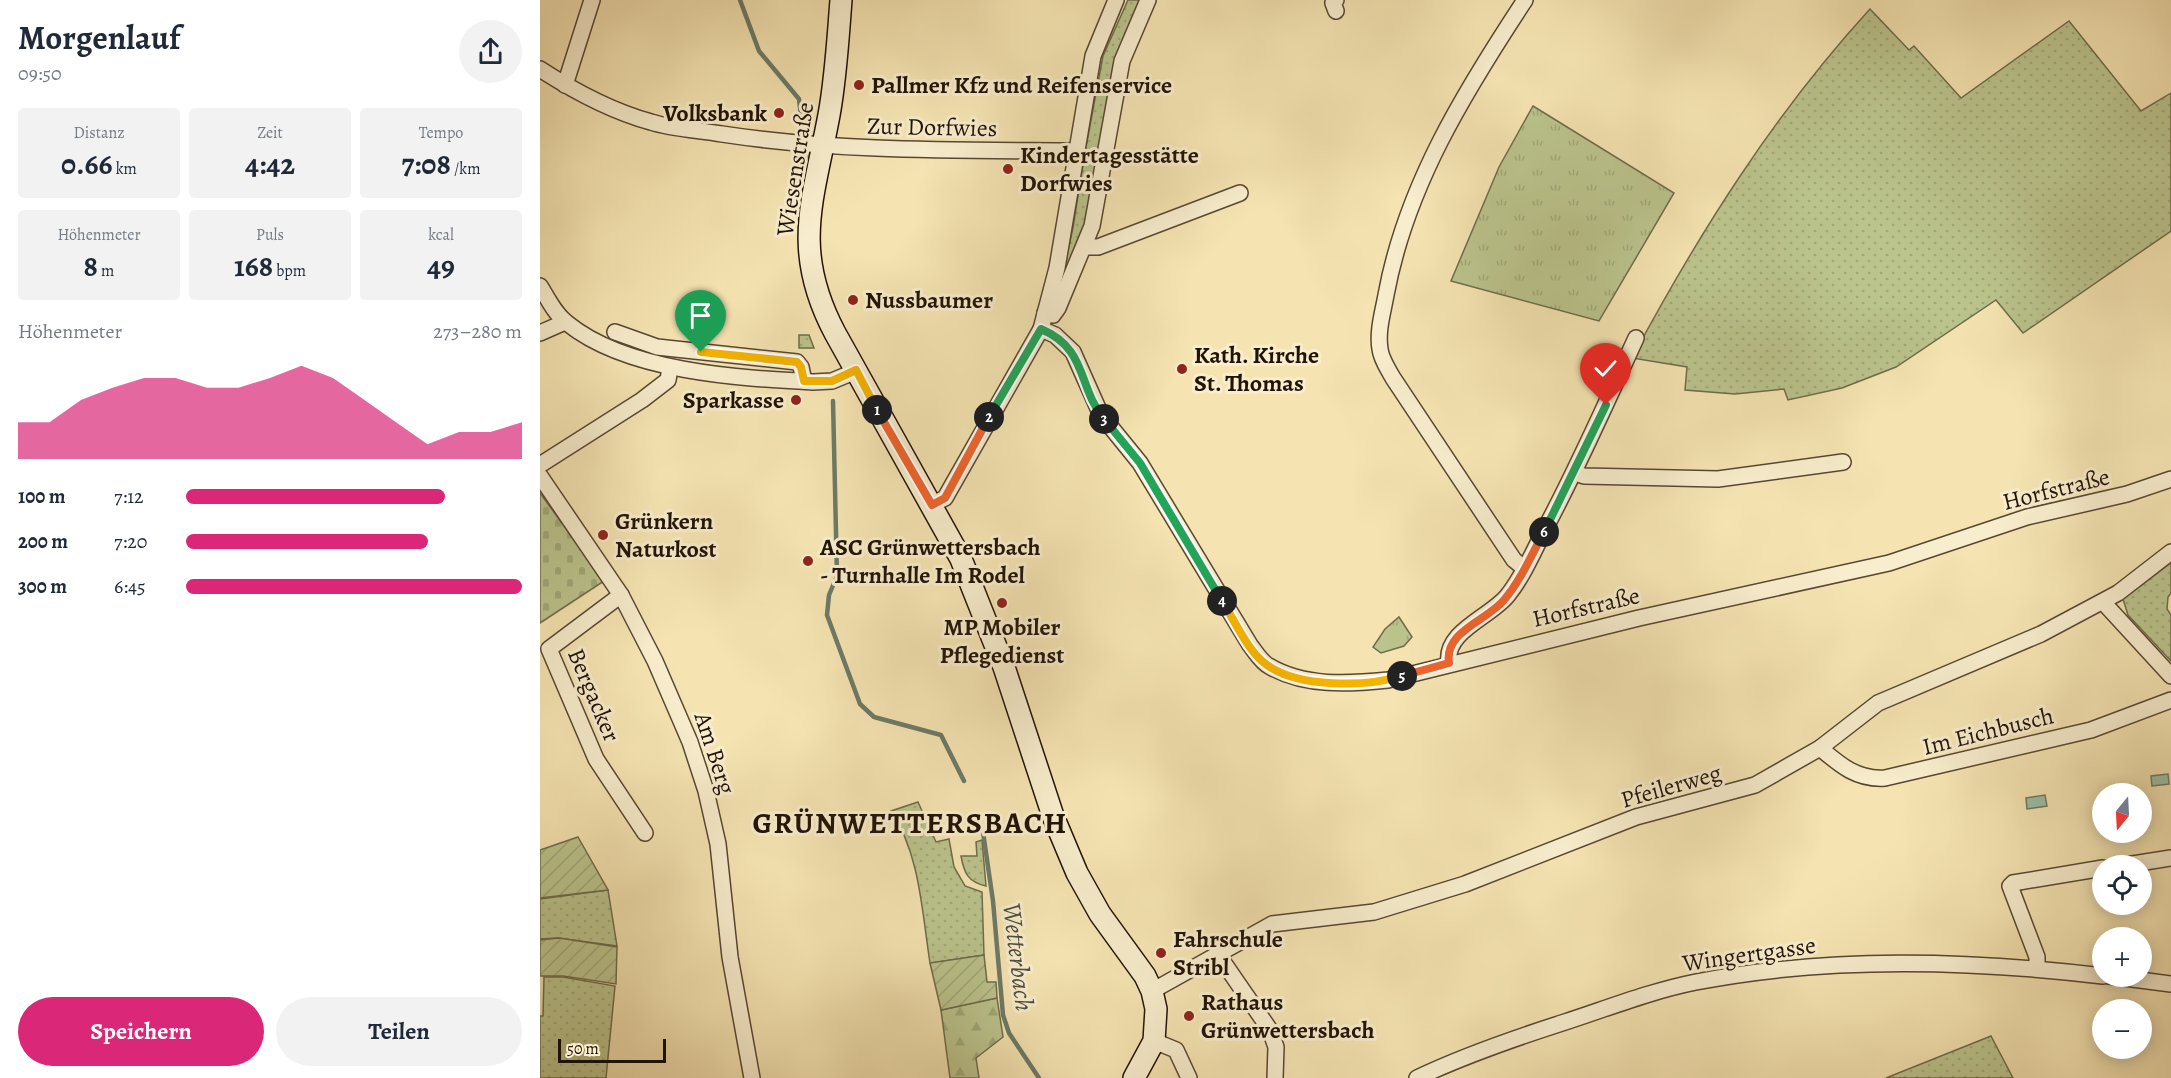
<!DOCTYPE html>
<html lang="de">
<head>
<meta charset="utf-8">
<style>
  :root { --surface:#fff; --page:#f2f2f3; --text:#1f2937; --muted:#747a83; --accent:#db2777 }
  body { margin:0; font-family:Alegreya,serif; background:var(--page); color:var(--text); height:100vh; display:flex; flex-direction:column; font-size:22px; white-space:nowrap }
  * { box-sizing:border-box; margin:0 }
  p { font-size:20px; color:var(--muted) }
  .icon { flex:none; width:33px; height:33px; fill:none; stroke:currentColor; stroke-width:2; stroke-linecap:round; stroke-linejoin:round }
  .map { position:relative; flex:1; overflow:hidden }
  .details { display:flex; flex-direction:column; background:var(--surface); width:540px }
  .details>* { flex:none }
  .needle { width:39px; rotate:198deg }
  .tools { position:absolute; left:1552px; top:783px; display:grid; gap:12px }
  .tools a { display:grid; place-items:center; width:60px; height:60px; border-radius:50%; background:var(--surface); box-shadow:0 3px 15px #0003; font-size:30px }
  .scale { position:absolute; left:18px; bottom:15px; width:108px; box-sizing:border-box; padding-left:6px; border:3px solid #221307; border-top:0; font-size:16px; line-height:21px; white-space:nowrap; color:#221307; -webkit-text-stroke:4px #f8edcd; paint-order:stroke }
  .pin { position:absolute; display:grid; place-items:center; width:51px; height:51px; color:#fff; margin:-62px -26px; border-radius:50% 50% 50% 0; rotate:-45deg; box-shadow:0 0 6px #0007 }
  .pin .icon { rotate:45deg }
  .km { position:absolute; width:30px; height:30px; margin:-15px; border-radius:50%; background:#222; color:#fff; font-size:16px; line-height:30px; text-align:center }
  .round { display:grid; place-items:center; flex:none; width:63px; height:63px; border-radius:32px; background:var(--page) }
  .overview { display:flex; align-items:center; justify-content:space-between; height:102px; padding:0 18px }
  h1 { font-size:33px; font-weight:600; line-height:45px }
  .metrics { display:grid; grid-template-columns:repeat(3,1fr); gap:9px; height:102px; padding:6px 18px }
  .metrics div { display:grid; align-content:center; border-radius:6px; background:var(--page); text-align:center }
  .metrics b { font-size:30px; font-weight:600 }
  .metrics small { font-size:16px; font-weight:400 }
  .metrics p { font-size:16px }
  .chart { height:168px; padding:12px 18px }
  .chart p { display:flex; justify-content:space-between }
  .chart svg { width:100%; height:108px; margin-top:6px; fill:var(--accent); opacity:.7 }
  .cta { display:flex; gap:12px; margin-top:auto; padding:12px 18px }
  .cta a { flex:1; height:69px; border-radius:36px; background:var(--accent); color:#fff; font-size:24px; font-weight:600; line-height:69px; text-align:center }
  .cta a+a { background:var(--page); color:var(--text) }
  ul { padding:0 18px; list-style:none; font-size:20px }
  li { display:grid; grid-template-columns:96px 72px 1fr; align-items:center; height:45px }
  li i { height:15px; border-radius:8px; background:var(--accent) }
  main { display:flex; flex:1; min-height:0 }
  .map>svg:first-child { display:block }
  .grass { fill:url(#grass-dots); stroke:#6e6c4a; stroke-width:1.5 }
  .forest { fill:url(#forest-firs); stroke:#6e6c4a; stroke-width:1.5 }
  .cemetery { fill:url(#cemetery-stones); stroke:#6e6c4a; stroke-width:1.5 }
  .park { fill:url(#park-tufts); stroke:#6e6c4a; stroke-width:1.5 }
  .garden { fill:url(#garden-furrows); stroke:#6e6c4a; stroke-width:1.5 }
  .water { fill:#9dbfa8; stroke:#6c7a68; stroke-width:1.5 }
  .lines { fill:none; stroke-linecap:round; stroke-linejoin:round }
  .stream { stroke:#6c7a68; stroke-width:4.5 }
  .minor-casing { stroke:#574732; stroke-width:18 }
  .secondary-casing { stroke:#221307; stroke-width:24 }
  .minor { stroke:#f8edcd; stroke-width:15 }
  .secondary { stroke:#f8edcd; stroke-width:21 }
  .split-1-casing { stroke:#fff; stroke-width:12 }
  .split-2-casing { stroke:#fff; stroke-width:12 }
  .split-3-casing { stroke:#fff; stroke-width:12 }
  .split-4-casing { stroke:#fff; stroke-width:12 }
  .split-5-casing { stroke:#fff; stroke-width:12 }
  .split-6-casing { stroke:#fff; stroke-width:12 }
  .split-7-casing { stroke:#fff; stroke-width:12 }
  .split-1 { stroke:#f5b400; stroke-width:8 }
  .split-2 { stroke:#f0652b; stroke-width:8 }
  .split-3 { stroke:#22a559; stroke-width:8 }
  .split-4 { stroke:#22a559; stroke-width:8 }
  .split-5 { stroke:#f5b400; stroke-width:8 }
  .split-6 { stroke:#f0652b; stroke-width:8 }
  .split-7 { stroke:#22a559; stroke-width:8 }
  .poi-dot { fill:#8f2418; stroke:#f8edcd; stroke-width:2 }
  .labels { text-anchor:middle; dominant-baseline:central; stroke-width:6; stroke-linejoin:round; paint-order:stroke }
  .poi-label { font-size:24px; font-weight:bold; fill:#221307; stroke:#f8edcd; text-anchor:start }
  .street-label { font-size:24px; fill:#221307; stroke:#f8edcd }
  .water-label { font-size:26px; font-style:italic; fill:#4d4f3f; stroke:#f8edcd }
  .district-label { font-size:30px; font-weight:bold; letter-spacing:1.5px; fill:#221307; stroke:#f8edcd }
</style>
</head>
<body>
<main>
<section class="details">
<div class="overview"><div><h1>Morgenlauf</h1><p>09:50</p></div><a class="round"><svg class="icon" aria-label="share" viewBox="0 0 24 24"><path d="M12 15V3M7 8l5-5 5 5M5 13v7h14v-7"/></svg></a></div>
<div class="metrics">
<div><p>Distanz</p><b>0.66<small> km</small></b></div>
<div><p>Zeit</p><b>4:42</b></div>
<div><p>Tempo</p><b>7:08<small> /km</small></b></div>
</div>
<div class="metrics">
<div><p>Höhenmeter</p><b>8<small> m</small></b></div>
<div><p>Puls</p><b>168<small> bpm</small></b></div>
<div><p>kcal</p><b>49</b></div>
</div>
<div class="chart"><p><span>Höhenmeter</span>273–280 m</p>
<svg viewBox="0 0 160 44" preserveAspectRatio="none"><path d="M0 44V29L10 29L20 20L30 15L40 11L50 11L60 15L70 15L80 11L90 6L100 11L110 20L120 29L130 38L140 33L150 33L160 29V44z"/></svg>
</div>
<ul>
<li><b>100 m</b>7:12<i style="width:77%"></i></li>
<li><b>200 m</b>7:20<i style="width:72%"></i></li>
<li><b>300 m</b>6:45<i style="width:100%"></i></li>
</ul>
<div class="cta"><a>Speichern</a><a>Teilen</a></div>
</section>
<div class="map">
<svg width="1631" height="1078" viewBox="0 0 1631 1078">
  <defs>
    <pattern id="grass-dots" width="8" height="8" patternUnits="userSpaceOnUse" patternTransform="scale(1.5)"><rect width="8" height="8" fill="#bbc48d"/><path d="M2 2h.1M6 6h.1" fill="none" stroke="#a0a878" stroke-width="1.8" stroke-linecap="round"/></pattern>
    <pattern id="forest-firs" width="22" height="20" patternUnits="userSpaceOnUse" patternTransform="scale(1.5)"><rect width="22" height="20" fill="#bbc48d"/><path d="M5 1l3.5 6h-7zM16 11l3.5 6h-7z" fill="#a0a878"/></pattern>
    <pattern id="cemetery-stones" width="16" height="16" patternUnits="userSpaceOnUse" patternTransform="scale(1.5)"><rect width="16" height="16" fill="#bbc48d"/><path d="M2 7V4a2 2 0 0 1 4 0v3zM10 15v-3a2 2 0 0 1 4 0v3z" fill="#a0a878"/></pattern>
    <pattern id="park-tufts" width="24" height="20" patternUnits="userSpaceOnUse" patternTransform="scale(1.5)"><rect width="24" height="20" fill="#bbc48d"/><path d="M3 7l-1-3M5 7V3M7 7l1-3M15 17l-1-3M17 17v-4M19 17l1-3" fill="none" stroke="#a0a878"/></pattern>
    <pattern id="garden-furrows" width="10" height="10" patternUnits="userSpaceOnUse" patternTransform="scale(1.5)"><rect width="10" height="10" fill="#bbc48d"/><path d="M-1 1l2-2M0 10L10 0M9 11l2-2" fill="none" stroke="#a0a878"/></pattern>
  </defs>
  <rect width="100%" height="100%" fill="#f5e4b2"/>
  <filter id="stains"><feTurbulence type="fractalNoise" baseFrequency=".00333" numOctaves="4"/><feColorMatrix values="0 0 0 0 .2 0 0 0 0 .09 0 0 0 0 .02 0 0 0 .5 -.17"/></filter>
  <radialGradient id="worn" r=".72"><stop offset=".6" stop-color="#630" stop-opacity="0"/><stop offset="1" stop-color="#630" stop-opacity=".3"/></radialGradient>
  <!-- grass -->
  <g class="grass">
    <polygon points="588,0 603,0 561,154 545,152 563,56"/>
    <path d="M1330 9 1369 50 1374 46 1421 98 1529 21 1601 111 1631 93V231L1483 333 1456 300 1356 367 1302 388 1248 400 1244 389 1195 394 1145 390 1147 367 1092 358C1159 233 1234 114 1330 9Z"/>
    <polygon points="256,150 269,153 273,156 272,170 255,167"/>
    <polygon points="544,157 560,159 548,225 518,294 533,228"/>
    <polygon points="259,335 269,335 274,348 259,348"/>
    <polygon points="1631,560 1631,593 1628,597 1627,609 1631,615 1631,661 1588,615 1583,599"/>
    <path d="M378 802 396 842 409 839 414 867 425 886 442 892 444 955 390 963C382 912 380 854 351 811Z"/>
    <path d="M442 840 446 886C428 882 424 873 421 856H437L436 842Z"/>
    <polygon points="68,890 77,946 18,938 0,939 0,899"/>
    <polygon points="4,977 23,977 75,986 66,1078 0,1078 0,1016 3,1016"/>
    <polygon points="1451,1036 1473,1078 1346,1078"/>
  </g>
  <!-- forest -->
  <polygon class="forest" points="457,998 463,1037 436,1058 439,1078 410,1078 401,1010"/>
  <!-- cemetery -->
  <polygon class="cemetery" points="0,493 64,581 0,623"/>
  <!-- park -->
  <g class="park">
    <polygon points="993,106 1134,193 1059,321 911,281 959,167"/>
    <polygon points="859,617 872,637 864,646 841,653 833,647 845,629"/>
  </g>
  <!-- garden -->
  <g class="garden">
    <polygon points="38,837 68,890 0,898 0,850"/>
    <polygon points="19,938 77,947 76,984 23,976 0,976 0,940"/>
    <polygon points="444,955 447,982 456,982 457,998 401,1010 390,963"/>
  </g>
  <!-- water -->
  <g class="water">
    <polygon points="1628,774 1629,784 1612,786 1611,776"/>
    <polygon points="1505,795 1507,806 1487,809 1486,798"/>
  </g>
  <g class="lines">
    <!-- stream -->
    <g class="stream">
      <polyline points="200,0 219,51 259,99 263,133"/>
      <polyline points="293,401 297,576 289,595 287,615 320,704 334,717 401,735 424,781"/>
      <polyline points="443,832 453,901 463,1015 469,1033 499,1078"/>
    </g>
    <!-- minor casing -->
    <g class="minor-casing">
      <g id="minor">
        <polyline points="796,0 793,3 796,11"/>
        <path d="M0 69C34 91 71 111 111 122 133 129 159 130 182 134 300 152 418 150 537 151"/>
        <polyline points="25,85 52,0"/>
        <polyline points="545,247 558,247 700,193"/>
        <path d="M0 286C8 299 15 314 27 323 87 372 198 378 273 382L292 381 316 371"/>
        <polyline points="505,313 513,315 518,308 552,226 582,61 608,0"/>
        <path d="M501 329 515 335 533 352 561 415 600 463 710 645C715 651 721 662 729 666 764 687 809 684 848 680L1099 618 1349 563 1487 517 1587 494 1631 479"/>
        <polyline points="75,332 117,347 257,362 261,367 264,381"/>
        <polyline points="0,333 25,322"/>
        <polyline points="0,465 102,400 128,380 130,368"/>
        <polyline points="1035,473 1044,476 1178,479 1303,462"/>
        <polyline points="0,476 81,595 115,661 150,742 166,791 178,844 190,957 212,1078"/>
        <polyline points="391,505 405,498 501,329 517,268 553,56 576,0"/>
        <path d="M984 568 974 560 853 378C848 369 841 359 840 349 837 331 843 312 846 295 866 186 925 91 985 0"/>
        <polyline points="81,595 9,649 56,759 105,833"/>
        <polyline points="1563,602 1631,676"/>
        <path d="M909 663C904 631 951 617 968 595 984 575 994 550 1006 527 1039 465 1067 401 1096 338"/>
        <path d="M1280 748C1300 765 1317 780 1345 778L1551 730 1631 700"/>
        <polyline points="1580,866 1631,858"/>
        <polyline points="677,953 730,1030 736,1047 735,1078"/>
        <polyline points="1497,968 1497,957 1470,886 1473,883 1563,868"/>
        <polyline points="1569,976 1631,984"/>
        <polyline points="612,991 732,924 834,912 925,884 1096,817 1215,785 1280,748 1338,703 1501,634 1578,593 1631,552"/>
        <polyline points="614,1041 636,1050 649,1078"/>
        <path d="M877 1078C925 1055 975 1038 1025 1022 1068 1008 1111 991 1156 982 1289 956 1428 960 1563 976"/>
      </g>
    </g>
    <!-- secondary casing -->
    <g class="secondary-casing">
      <path id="secondary" d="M301 0C298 38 296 77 289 115 273 201 251 250 295 333L421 559 464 667 513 816 537 873 560 914 605 976 612 991 616 1009 614 1041 594 1078"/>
    </g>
    <!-- minor -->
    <use href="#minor" class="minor"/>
    <!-- secondary -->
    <use href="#secondary" class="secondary"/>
  </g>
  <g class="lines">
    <!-- split-1 casing -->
    <g class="split-1-casing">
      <polyline id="split-1" points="161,352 257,362 261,367 264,381 292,381 316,370 337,410"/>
    </g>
    <!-- split-2 casing -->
    <g class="split-2-casing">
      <polyline id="split-2" points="337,410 392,505 405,498 449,417"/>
    </g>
    <!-- split-3 casing -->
    <g class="split-3-casing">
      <path id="split-3" d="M449 417 501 329C548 349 537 386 564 419"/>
    </g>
    <!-- split-4 casing -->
    <g class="split-4-casing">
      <polyline id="split-4" points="564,419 600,463 682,601"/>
    </g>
    <!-- split-5 casing -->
    <g class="split-5-casing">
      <path id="split-5" d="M682 601C695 621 708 652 727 665 759 688 826 687 862 676"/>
    </g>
    <!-- split-6 casing -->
    <g class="split-6-casing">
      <path id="split-6" d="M862 676 909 663C904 631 947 621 964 600 981 580 992 554 1004 532"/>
    </g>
    <!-- split-7 casing -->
    <g class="split-7-casing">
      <polyline id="split-7" points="1004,532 1066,405"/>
    </g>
    <!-- split-1 -->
    <use href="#split-1" class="split-1"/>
    <!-- split-2 -->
    <use href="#split-2" class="split-2"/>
    <!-- split-3 -->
    <use href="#split-3" class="split-3"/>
    <!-- split-4 -->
    <use href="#split-4" class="split-4"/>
    <!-- split-5 -->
    <use href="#split-5" class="split-5"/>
    <!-- split-6 -->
    <use href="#split-6" class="split-6"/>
    <!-- split-7 -->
    <use href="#split-7" class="split-7"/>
  </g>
  <!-- markers -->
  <g class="poi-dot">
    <circle cx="319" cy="85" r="6"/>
    <circle cx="239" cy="113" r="6"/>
    <circle cx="468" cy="169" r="6"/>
    <circle cx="313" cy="300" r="6"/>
    <circle cx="642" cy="369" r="6"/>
    <circle cx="256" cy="400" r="6"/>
    <circle cx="63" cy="535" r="6"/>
    <circle cx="268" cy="561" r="6"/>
    <circle cx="462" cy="603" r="6"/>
    <circle cx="621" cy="953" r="6"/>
    <circle cx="649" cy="1016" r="6"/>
  </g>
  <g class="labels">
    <!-- poi labels -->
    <g class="poi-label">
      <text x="331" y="85">Pallmer Kfz und Reifenservice</text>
      <text x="227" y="113" text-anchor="end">Volksbank</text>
      <text x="480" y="155">Kindertagesstätte<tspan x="480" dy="28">Dorfwies</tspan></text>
      <text x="325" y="300">Nussbaumer</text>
      <text x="654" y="355">Kath. Kirche<tspan x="654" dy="28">St. Thomas</tspan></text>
      <text x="244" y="400" text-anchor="end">Sparkasse</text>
      <text x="75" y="521">Grünkern<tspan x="75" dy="28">Naturkost</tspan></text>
      <text x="280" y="547">ASC Grünwettersbach<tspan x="280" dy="28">- Turnhalle Im Rodel</tspan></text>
      <text x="462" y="627" text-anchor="middle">MP Mobiler<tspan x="462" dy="28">Pflegedienst</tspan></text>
      <text x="633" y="939">Fahrschule<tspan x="633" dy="28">Stribl</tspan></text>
      <text x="661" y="1002">Rathaus<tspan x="661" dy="28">Grünwettersbach</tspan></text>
    </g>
    <!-- street labels -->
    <g class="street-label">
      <text transform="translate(392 127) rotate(1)">Zur Dorfwies</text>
      <text transform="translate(255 169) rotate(-81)">Wiesenstraße</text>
      <text transform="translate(1516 489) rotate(-14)">Horfstraße</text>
      <text transform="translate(1046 607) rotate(-13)">Horfstraße</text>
      <text transform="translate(54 695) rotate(67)">Bergacker</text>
      <text transform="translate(1448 731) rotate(-14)">Im Eichbusch</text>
      <text transform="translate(175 753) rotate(72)">Am Berg</text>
      <text transform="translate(1131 786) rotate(-16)">Pfeilerweg</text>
      <text transform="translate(1209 954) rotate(-8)">Wingertgasse</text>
    </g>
    <!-- water labels -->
    <g class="water-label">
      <text transform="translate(478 957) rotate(83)">Wetterbach</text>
    </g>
    <!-- district labels -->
    <g class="district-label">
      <text x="370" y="823">GRÜNWETTERSBACH</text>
    </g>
  </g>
  <rect width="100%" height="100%" filter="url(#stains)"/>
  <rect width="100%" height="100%" fill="url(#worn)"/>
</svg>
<div class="tools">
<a><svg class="needle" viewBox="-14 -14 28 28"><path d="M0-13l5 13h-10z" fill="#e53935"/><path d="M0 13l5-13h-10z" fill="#747a83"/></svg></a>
<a><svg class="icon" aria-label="locate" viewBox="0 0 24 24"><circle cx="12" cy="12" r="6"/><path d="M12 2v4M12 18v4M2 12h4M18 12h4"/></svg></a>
<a>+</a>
<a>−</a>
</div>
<div class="scale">50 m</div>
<div class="pin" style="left:161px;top:352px;background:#1e9e55"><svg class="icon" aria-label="arrive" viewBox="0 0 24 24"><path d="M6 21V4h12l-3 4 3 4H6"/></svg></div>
<div class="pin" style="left:1066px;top:405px;background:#d93025"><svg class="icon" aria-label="check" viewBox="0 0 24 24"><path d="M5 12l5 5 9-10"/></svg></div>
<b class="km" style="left:337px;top:410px">1</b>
<b class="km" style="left:449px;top:417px">2</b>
<b class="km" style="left:564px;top:419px">3</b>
<b class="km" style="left:682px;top:601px">4</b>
<b class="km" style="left:862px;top:676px">5</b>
<b class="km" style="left:1004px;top:532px">6</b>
</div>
</main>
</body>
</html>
